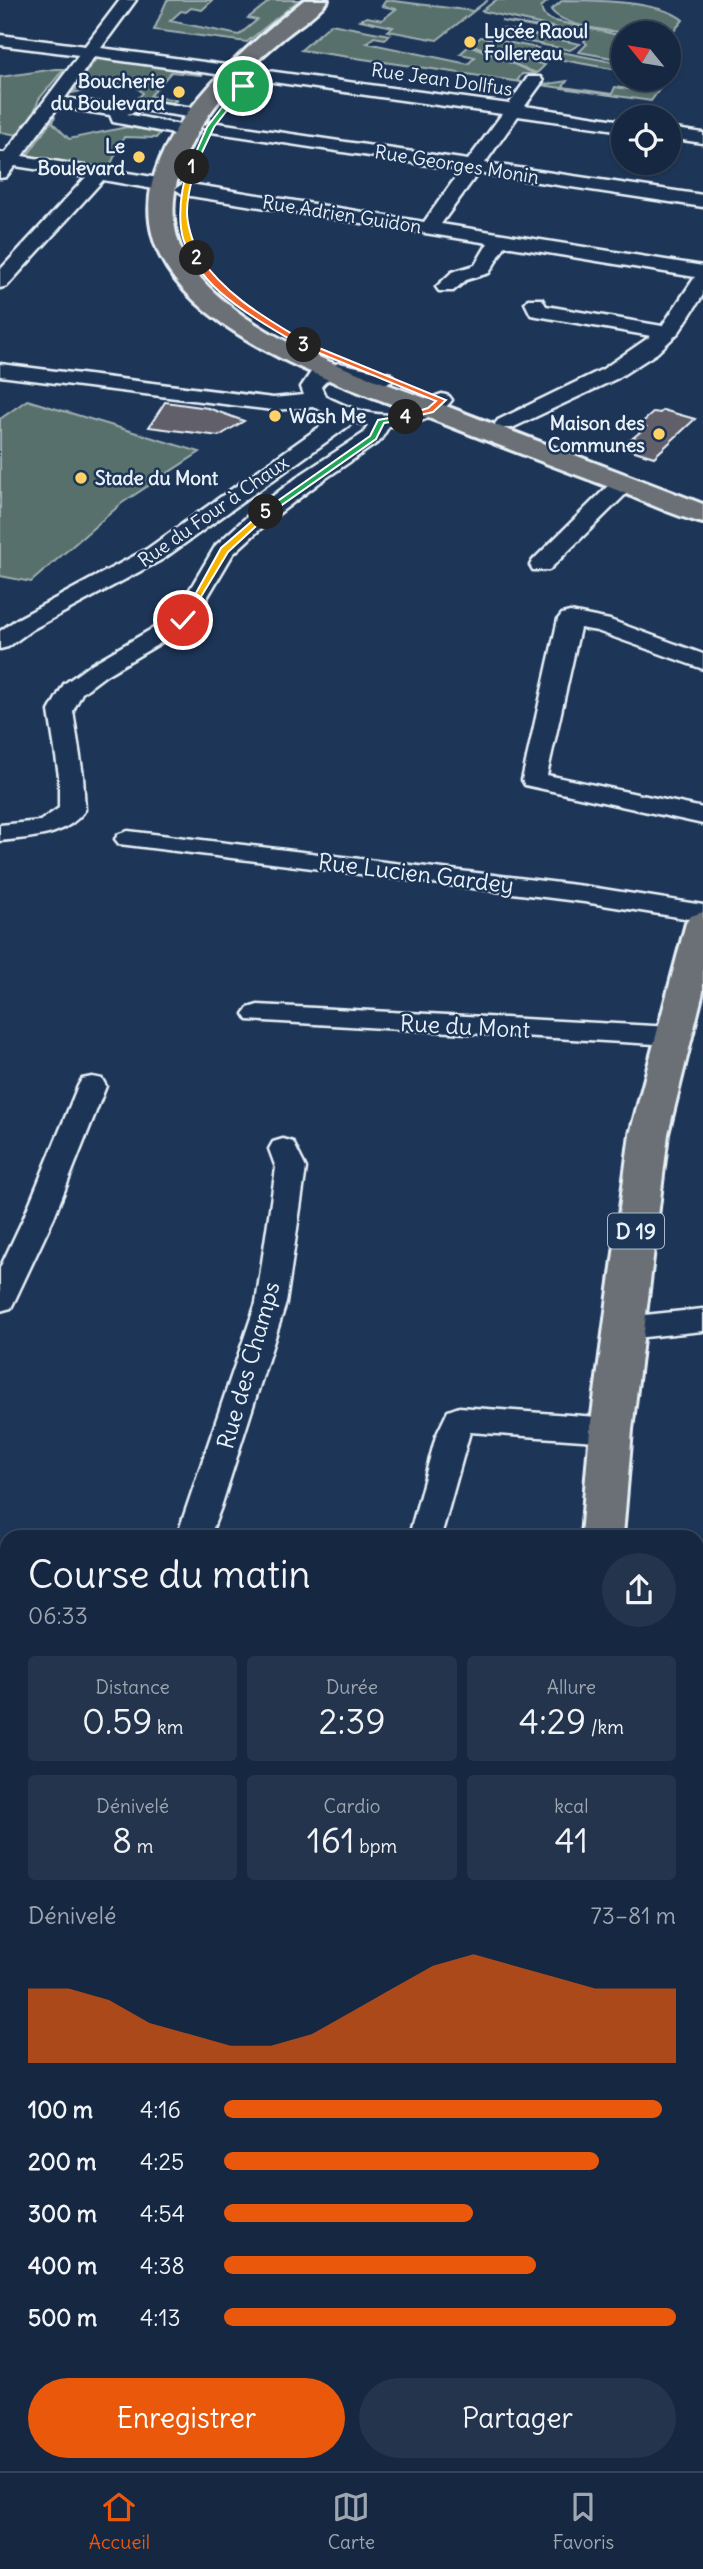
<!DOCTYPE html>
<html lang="fr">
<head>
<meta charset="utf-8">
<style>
  :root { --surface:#162841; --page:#23344c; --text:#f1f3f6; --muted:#9ea6b1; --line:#35445a; --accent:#ea580c }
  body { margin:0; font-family:Delius,sans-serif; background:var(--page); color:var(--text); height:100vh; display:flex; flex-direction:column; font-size:26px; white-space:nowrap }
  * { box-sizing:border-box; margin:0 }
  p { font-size:23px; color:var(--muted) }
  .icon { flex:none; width:38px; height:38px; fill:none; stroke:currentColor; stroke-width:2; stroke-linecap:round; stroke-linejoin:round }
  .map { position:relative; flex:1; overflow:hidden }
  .sheet { position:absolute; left:0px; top:1530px; width:704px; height:942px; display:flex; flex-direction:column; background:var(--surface); border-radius:21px 21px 0 0; box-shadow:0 2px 5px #0004,0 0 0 2px var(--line) }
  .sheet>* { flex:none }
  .needle { width:46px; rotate:300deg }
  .fabs { position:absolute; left:611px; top:21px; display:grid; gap:14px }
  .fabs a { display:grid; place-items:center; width:70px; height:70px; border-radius:50%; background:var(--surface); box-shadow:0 2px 5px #0004,0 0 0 2px var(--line); font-size:35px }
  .pin { position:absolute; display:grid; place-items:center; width:60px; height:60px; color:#fff; margin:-30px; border:4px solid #fff; border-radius:50%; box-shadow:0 2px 7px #0007 }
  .km { position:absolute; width:35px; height:35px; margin:-18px; border-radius:50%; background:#222; color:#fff; font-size:19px; line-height:35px; text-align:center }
  .round { display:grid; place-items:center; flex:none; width:74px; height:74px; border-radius:37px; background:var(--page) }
  .overview { display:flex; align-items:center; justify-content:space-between; height:119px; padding:0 28px }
  h1 { font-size:38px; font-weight:600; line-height:52px }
  .metrics { display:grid; grid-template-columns:repeat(3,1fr); gap:10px; height:119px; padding:7px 28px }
  .metrics div { display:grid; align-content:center; border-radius:7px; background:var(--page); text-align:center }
  .metrics b { font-size:35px; font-weight:600 }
  .metrics small { font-size:19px; font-weight:400 }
  .metrics p { font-size:19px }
  .chart { height:196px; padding:14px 28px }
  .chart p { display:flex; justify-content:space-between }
  .chart svg { width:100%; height:126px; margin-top:7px; fill:var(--accent); opacity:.7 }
  .cta { display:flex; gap:14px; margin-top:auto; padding:14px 28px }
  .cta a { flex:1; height:80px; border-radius:42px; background:var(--accent); color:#fff; font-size:28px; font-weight:600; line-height:80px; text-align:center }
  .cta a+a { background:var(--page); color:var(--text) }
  ul { padding:0 28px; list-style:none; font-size:23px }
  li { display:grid; grid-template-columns:112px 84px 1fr; align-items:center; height:52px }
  li i { height:18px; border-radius:9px; background:var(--accent) }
  .menu { display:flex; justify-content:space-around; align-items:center; height:98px; border-top:2px solid var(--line); background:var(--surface); font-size:19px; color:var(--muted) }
  .menu a { display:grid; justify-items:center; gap:4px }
  .menu .active { color:var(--accent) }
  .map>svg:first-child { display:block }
  .green { fill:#59706c; stroke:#a0b0b2; stroke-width:2 }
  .building { fill:#615e6b; stroke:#e8f1f8; stroke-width:2 }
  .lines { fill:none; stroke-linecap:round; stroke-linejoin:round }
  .minor-casing { stroke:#e8f1f8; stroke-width:5 }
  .major-casing { stroke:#e8f1f8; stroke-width:6 }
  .minor { fill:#1d3557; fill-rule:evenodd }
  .major { fill:#6a7074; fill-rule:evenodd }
  .split-1 { fill:#22a559; stroke:#fff; stroke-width:2 }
  .split-2 { fill:#f5b400; stroke:#fff; stroke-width:2 }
  .split-3 { fill:#f0652b; stroke:#fff; stroke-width:2 }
  .split-4 { fill:#f0652b; stroke:#fff; stroke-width:2 }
  .split-5 { fill:#22a559; stroke:#fff; stroke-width:2 }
  .split-6 { fill:#f5b400; stroke:#fff; stroke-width:2 }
  .poi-dot { fill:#ffd166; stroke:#1d3557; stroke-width:2.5 }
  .labels { text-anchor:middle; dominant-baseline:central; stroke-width:5; stroke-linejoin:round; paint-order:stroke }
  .far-poi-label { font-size:19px; font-weight:bold; fill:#e8f1f8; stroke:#1d3557; text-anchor:start }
  .far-street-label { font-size:19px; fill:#e8f1f8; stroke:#1d3557 }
  .shield { fill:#1d3557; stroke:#abb9c8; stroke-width:2 }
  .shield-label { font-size:21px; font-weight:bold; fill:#e8f1f8 }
  .street-label { font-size:23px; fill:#e8f1f8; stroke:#1d3557 }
</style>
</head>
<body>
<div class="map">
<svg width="703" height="2471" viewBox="0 0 703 2471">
  <rect width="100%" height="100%" fill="#1d3557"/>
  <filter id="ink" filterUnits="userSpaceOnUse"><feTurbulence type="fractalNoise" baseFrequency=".0143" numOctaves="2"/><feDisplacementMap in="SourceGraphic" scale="14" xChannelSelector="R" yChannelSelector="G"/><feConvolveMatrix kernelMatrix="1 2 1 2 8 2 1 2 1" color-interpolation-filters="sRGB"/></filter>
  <g filter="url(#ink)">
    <!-- green -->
    <g class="green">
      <polygon points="167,0 213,0 202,10 191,8 186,12 181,11 170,21 239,35 257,20 248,18 271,0 299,0 247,42 154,30"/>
      <polygon points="386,0 473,11 488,0 437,40 388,31 393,27 360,20 367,17 382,20 396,9 382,6"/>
      <polygon points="496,0 549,0 541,7 543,14 551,20 623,36 623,60 579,52 587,44 584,41 587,37 501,21 574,32 482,11"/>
      <path d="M563 0C592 0 661 1 683 20L673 32C648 37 566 31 551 10Z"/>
      <polygon points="331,24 390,35 385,39 374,37 367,43 468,64 475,57 460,54 470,45 536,74 522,74 517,81 521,82 301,50"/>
      <polygon points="501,28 580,44 570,50 493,35"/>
      <polygon points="481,37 538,48 526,60 545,65 537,73 528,70 472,44"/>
      <polygon points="561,52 623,64 623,71 552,58"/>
      <polygon points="97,58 198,71 201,75 171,72 150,96 178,100 170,103 137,99 143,93 131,82 72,93 85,79 82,78"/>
      <polygon points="55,69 64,69 39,99 33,114 18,135 0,132 0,77"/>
      <path d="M656 79H667L651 101 541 85 567 81 563 87 612 94 615 87C633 90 643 92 656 79Z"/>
      <polygon points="55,116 53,123 69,139 127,127 161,132 156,138 124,137 108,170 29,158 27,156"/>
      <polygon points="27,400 200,452 122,503 31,582 0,576 0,419"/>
    </g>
    <!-- building -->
    <g class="building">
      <polygon points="165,402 208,408 244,421 219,436 149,427"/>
      <polygon points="663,410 695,419 654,457 622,447 646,427 639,425 654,412 660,413"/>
    </g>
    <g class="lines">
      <!-- minor casing -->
      <g class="minor-casing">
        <g id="minor">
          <polygon points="120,0 136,0 101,48 509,104 528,77 540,77 543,81 525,106 623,121 623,131 518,116 485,163 703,195 703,207 478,173 441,224 703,266 703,295 679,332 657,353 618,378 512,428 498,428 495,424 498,420 603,369 651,336 531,315 525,303 528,299 542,299 546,306 662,326 695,277 505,246 489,273 466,280 453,291 439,291 436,287 452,272 475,265 488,243 184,195 175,189 184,183 424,222 461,170 211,132 202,127 211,122 468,160 502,114 94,57 65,98 118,106 142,100 200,109 203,113 194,118 142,110 127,114 190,127 193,131 190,135 184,136 113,122 110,115 58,107 22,156 165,179 174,185 165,191 103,180 7,286 0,288 0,270 86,177 15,166 6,177 0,178 0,153 5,153 79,55 0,45 0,35 85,46"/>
          <polygon points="668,128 703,133 703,143 668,138"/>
          <path d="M339 363 391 374 394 378 391 382 384 384C365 380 334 367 321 387L325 396C349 409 379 420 407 412 420 408 429 397 442 394L449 396 452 400C439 418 411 426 389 426L380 441 319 483 269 521 233 554 191 625 106 675 82 693 73 711 83 776 85 810C65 838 30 837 0 841V825L40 821 59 808V776L49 711 64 684 90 665 174 616 216 545 253 511 303 473 364 433 368 425 354 422 163 559 33 629 8 647 0 649V631L17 619 147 549 335 416 313 407 273 410 0 376V364L273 398 304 395 301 387 311 372Z"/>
          <polygon points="624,477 632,478 635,483 632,488 549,570 533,570 530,565 533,560 616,478"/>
          <polygon points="570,612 610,620 703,654 703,669 597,631 580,628 547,775 703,808 703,824 534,787 525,785 522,780 558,619 562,614"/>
          <polygon points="128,831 584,886 703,905 703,921 584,902 119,844 115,839 119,834"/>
          <polygon points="258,1005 672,1027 682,1030 686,1036 682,1042 672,1045 248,1020 244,1014 248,1008"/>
          <polygon points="92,1077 102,1079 106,1086 54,1217 15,1300 11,1308 0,1311 0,1268 24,1217 78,1086 82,1079"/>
          <polygon points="283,1139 293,1142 306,1168 286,1303 221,1507 210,1536 177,1536 256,1303 276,1168 269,1149 273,1142"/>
          <polygon points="703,1309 703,1331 625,1339 614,1336 610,1328 614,1320 625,1317"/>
          <polygon points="459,1407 611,1418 622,1422 627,1430 622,1438 611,1442 470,1432 441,1536 409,1536 436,1436 448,1411"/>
          <polygon points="7,1936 7,1973 0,1975 0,1938"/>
          <polygon points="703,2122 703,2162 696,2164 696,2124"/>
          <polygon points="7,2268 7,2315 0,2318 0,2271"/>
          <polygon points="0,2380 7,2383 7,2464 16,2464 1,2471"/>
        </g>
      </g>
      <!-- major casing -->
      <g class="major-casing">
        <g id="major">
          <path d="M304 0H328C316 16 295 28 280 41 235 78 198 118 179 174 169 207 172 242 193 269 249 341 359 373 441 404 528 438 616 470 703 504V523C671 515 640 499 609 487 550 465 490 442 431 419 366 394 297 372 238 334 58 220 189 92 304 0Z"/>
          <polygon points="703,912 703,992 668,1134 632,1430 623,1536 581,1536 590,1430 630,1134 686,923 691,916"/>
          <polygon points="456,2464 512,2464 511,2471 455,2471"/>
        </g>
      </g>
      <!-- minor -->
      <use href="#minor" class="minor"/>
      <!-- major -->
      <use href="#major" class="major"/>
    </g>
  </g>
  <!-- split-1 -->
  <polygon class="split-1" points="240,84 246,86 214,127 195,167 189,168 207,127"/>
  <!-- split-2 -->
  <path class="split-2" d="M189 165 195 167C185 207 182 219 200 258L197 260C172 241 180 191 189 165Z"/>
  <!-- split-3 -->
  <path class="split-3" d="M194 256H199C227 297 266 318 307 343V346H302C272 329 201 290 194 256Z"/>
  <!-- split-4 -->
  <polygon class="split-4" points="302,343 307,343 446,400 433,412 403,419 403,416 428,408 436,401 302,346"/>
  <!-- split-5 -->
  <polygon class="split-5" points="406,415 409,419 384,423 376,439 269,514 262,512 370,436 378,420"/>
  <!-- split-6 -->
  <polygon class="split-6" points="266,509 269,514 228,552 187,620 180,622 221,548"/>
  <!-- markers -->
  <g class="poi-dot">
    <circle cx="470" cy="42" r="7"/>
    <circle cx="179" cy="92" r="7"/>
    <circle cx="139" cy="157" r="7"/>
    <circle cx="275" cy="416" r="7"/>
    <circle cx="659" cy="434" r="7"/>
    <circle cx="81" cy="478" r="7"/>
  </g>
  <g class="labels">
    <!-- far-poi labels -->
    <g class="far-poi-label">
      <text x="484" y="31">Lycée Raoul<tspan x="484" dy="22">Follereau</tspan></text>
      <text x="165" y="81" text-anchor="end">Boucherie<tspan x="165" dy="22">du Boulevard</tspan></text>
      <text x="125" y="146" text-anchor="end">Le<tspan x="125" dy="22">Boulevard</tspan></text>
      <text x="289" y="416">Wash Me</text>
      <text x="645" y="423" text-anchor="end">Maison des<tspan x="645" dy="22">Communes</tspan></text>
      <text x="95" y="478">Stade du Mont</text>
    </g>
    <!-- far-street labels -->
    <g class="far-street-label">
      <text transform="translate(442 79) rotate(8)">Rue Jean Dollfus</text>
      <text transform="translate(457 164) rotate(9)">Rue Georges Monin</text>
      <text transform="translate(342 214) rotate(9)">Rue Adrien Guidon</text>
      <text transform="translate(213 511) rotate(-35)">Rue du Four à Chaux</text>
    </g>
    <!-- shield labels -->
    <rect class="shield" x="608" y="1213.5" width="56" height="35" rx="5"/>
    <g class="shield-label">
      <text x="636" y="1231">D 19</text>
    </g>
    <!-- street labels -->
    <g class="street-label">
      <text transform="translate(416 873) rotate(7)">Rue Lucien Gardey</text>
      <text transform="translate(465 1026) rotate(3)">Rue du Mont</text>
      <text transform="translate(248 1365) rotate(-74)">Rue des Champs</text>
    </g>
  </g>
</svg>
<div class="fabs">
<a><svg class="needle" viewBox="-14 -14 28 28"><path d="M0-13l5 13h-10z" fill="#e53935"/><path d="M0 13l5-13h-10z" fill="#9ea6b1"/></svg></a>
<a><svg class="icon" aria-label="locate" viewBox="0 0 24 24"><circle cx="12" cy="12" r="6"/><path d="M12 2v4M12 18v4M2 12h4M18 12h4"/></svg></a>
</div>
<div class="pin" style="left:243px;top:86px;background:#1e9e55"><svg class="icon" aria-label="arrive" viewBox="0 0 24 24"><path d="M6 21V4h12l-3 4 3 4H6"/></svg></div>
<div class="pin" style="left:183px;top:620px;background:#d93025"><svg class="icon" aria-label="check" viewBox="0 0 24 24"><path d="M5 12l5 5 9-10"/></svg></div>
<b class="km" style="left:192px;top:167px">1</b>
<b class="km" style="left:197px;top:258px">2</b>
<b class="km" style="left:304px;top:345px">3</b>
<b class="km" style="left:406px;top:417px">4</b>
<b class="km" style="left:266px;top:512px">5</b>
<section class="sheet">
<div class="overview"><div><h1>Course du matin</h1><p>06:33</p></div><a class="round"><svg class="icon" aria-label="share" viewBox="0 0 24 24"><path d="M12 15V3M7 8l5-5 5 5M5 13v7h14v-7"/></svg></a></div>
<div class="metrics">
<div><p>Distance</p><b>0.59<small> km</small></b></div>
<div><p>Durée</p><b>2:39</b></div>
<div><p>Allure</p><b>4:29<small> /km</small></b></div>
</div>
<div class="metrics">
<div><p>Dénivelé</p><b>8<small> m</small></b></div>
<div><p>Cardio</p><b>161<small> bpm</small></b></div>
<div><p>kcal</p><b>41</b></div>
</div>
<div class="chart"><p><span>Dénivelé</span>73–81 m</p>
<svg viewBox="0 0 160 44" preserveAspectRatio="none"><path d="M0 44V18L10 18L20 22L30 30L40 34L50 38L60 38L70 34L80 26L90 18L100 10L110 6L120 10L130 14L140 18L150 18L160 18V44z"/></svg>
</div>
<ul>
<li><b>100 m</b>4:16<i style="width:97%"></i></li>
<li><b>200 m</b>4:25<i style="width:83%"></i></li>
<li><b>300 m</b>4:54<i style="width:55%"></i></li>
<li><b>400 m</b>4:38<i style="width:69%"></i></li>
<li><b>500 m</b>4:13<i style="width:100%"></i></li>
</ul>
<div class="cta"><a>Enregistrer</a><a>Partager</a></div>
</section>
</div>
<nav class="menu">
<a class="active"><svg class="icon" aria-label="home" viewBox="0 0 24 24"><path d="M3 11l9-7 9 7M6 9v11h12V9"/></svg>Accueil</a>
<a><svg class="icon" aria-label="map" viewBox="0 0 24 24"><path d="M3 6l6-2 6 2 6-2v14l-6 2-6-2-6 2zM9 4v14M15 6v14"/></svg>Carte</a>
<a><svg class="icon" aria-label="saved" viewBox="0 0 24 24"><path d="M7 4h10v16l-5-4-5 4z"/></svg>Favoris</a>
</nav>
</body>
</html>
